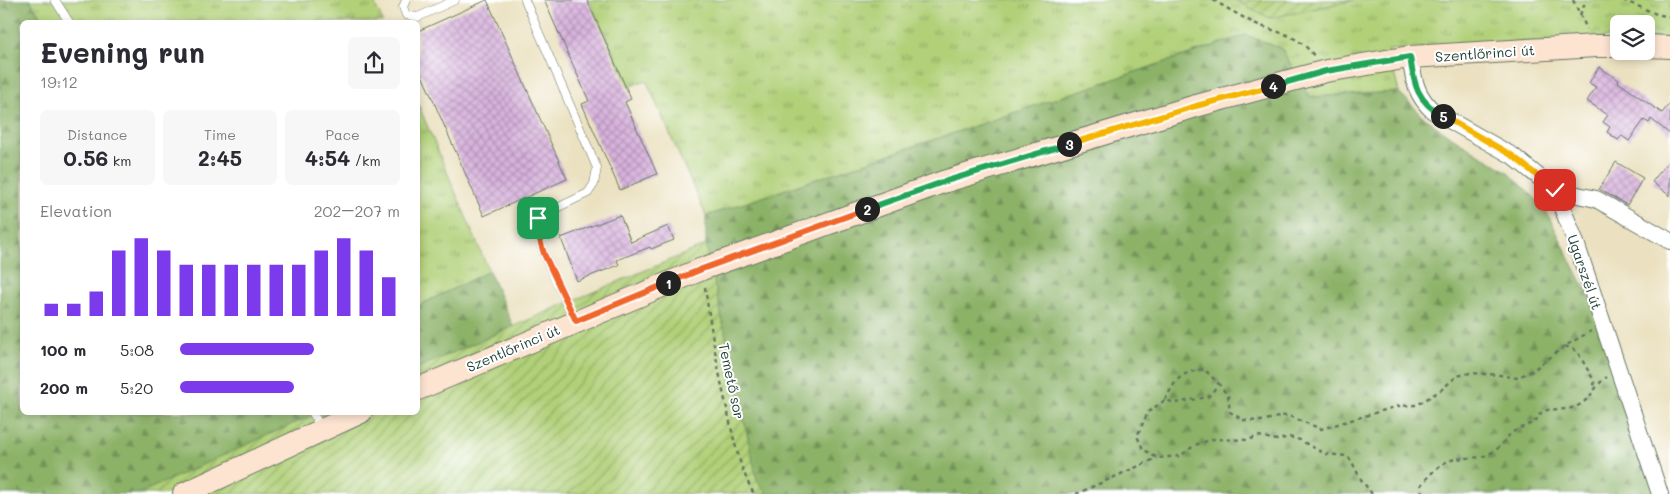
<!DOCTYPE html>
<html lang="en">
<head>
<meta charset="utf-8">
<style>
  :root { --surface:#fff; --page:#f7f7f7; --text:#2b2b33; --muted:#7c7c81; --accent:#7c3aed }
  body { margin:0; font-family:Mali,sans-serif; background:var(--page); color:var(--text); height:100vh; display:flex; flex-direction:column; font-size:19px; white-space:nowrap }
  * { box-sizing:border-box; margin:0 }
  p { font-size:16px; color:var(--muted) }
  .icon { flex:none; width:28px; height:28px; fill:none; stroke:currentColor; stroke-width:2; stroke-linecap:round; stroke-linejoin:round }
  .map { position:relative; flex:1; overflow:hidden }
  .panel { position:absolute; left:20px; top:20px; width:400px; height:395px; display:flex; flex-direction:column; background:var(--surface); border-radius:8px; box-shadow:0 2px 8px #0003 }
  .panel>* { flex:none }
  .fabs { position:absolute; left:1610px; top:15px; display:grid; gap:10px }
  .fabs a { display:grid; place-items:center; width:45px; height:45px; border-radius:8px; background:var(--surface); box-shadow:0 2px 8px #0003; font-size:25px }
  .pin { position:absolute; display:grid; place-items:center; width:42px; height:42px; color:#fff; margin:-21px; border-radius:10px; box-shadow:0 2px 8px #0006 }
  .km { position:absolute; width:25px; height:25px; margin:-12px; border-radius:50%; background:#222; color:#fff; font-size:14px; line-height:25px; text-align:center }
  .round { display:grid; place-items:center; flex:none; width:52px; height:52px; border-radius:8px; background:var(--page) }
  .summary { display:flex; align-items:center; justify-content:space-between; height:85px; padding:0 20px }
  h1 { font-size:28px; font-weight:700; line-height:38px }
  .stats { display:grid; grid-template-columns:repeat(3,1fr); gap:8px; height:85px; padding:5px 20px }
  .stats div { display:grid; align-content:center; border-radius:8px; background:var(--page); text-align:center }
  .stats b { font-size:21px; font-weight:700 }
  .stats small { font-size:14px; font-weight:400 }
  .stats p { font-size:14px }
  .chart { height:140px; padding:10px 20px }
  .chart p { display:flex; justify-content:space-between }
  .chart svg { width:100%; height:90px; margin-top:5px; stroke:var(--accent); stroke-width:6 }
  ul { padding:0 20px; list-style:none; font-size:16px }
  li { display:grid; grid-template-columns:80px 60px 1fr; align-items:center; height:38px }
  li i { height:12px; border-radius:6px; background:var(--accent) }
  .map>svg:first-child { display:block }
  .grass { fill:url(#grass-tufts); stroke:#688656 }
  .forest { fill:url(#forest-firs); stroke:#56784e }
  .garden { fill:url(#garden-furrows); stroke:#688656 }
  .building { fill:url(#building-cross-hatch) }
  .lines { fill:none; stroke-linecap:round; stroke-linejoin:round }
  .lane-casing { stroke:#667665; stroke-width:9 }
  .street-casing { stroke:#667665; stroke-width:18 }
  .secondary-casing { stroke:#667665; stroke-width:24 }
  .path { stroke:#667665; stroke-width:2.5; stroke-dasharray:4 4; stroke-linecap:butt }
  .lane { stroke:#fff; stroke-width:8 }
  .street { stroke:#fff; stroke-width:16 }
  .secondary { stroke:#fde4d1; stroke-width:22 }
  .split-1-casing { stroke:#fff; stroke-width:10 }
  .split-2-casing { stroke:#fff; stroke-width:10 }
  .split-3-casing { stroke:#fff; stroke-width:10 }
  .split-4-casing { stroke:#fff; stroke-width:10 }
  .split-5-casing { stroke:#fff; stroke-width:10 }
  .split-6-casing { stroke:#fff; stroke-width:10 }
  .split-1 { stroke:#f0652b; stroke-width:6 }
  .split-2 { stroke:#f0652b; stroke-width:6 }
  .split-3 { stroke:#22a559; stroke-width:6 }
  .split-4 { stroke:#f5b400; stroke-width:6 }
  .split-5 { stroke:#22a559; stroke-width:6 }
  .split-6 { stroke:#f5b400; stroke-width:6 }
  .labels { text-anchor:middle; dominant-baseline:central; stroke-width:4; stroke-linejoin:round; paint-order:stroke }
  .street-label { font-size:14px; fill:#1f3d34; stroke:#fff }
</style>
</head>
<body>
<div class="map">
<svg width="1670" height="494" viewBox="0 0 1670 494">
  <defs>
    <pattern id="grass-tufts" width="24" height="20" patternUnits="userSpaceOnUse" patternTransform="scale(1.25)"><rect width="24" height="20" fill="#b1d078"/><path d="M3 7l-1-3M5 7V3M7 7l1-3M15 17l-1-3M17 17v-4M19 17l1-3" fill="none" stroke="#8faa63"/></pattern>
    <pattern id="forest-firs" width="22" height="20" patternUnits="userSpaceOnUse" patternTransform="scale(1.25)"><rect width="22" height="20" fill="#8cb268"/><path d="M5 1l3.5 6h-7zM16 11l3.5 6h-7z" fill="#729256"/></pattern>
    <pattern id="garden-furrows" width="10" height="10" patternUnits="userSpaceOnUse" patternTransform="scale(1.25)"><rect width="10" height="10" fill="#b1d078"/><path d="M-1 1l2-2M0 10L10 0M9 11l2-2" fill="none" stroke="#8faa63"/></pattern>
    <pattern id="building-cross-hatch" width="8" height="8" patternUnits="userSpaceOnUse" patternTransform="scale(1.25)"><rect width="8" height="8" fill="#d8b2dd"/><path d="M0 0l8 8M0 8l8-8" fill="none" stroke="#af92b4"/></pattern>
  </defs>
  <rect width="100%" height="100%" fill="#fff"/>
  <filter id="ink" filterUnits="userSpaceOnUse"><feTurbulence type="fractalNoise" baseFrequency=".02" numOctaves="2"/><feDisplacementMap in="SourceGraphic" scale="10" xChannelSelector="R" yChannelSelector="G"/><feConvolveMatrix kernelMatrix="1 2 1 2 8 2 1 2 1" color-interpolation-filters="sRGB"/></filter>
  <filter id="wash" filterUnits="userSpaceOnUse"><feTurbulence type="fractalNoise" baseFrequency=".0096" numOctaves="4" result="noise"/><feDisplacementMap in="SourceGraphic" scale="20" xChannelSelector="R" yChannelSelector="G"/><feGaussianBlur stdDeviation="1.12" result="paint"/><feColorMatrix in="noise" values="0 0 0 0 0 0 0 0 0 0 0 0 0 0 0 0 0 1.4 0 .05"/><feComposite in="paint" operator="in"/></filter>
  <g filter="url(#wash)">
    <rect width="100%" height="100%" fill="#ebe1c0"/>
    <!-- grass -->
    <g class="grass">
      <polygon points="30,0 373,0 383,22 44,22"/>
      <polygon points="589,0 1235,0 1270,18 1354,0 1670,0 1670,39 1646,38 1646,24 1619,24 1619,37 1388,50 1399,92 1309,97 1282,49 1246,35 706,216 646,80 629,87"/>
      <polygon points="418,104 489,271 418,306"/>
    </g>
    <!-- forest -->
    <g class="forest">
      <polygon points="0,0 30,0 44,22 22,22 22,412 317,413 138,494 0,494"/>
      <polygon points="1246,35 1282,49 1309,97 1399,92 1426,119 1447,134 1508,172 1544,207 1603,324 1655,494 767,494 757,480 706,245 706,216"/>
      <polygon points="489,271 513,326 418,368 418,306"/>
    </g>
    <!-- garden -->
    <g class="garden">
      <polygon points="1235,0 1354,0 1270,18"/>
      <polygon points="706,245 757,480 767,494 138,494 317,413 418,412 418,368 567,303"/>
    </g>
    <g id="blocks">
      <!-- building -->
      <g class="building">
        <polygon points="487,0 567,179 484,216 418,66 418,31"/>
        <polygon points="544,0 587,0 631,99 625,102 657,174 620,190 582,104 589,101"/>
        <polygon points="1599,67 1619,80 1618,82 1662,113 1670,103 1670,134 1651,119 1649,123 1644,120 1629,141 1622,136 1618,140 1607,132 1610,127 1603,122 1608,115 1587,101 1596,87 1589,83"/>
        <polygon points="1670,159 1670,196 1652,182"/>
        <polygon points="1616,162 1643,178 1627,205 1599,189"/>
        <polygon points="620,215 631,242 668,226 674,240 651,249 650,247 617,260 619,265 577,281 561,238"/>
      </g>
    </g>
  </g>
  <g filter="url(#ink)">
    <use href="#blocks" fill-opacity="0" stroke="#667665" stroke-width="1"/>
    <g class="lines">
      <!-- lane casing -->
      <g class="lane-casing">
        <g id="lane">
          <polyline points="55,0 69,22"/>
          <polyline points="406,0 403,7 406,15 418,17 455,0"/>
          <polyline points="525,0 597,168 594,184 588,193 538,217 537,230 544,254 575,320"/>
          <polyline points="312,412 321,427"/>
        </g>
      </g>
      <!-- street casing -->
      <g class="street-casing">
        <g id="street">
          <path d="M1410 57C1414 80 1415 94 1433 111L1513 156 1555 190 1575 240 1660 494"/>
          <polyline points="1555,190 1596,199 1670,241"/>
        </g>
      </g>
      <!-- secondary casing -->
      <g class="secondary-casing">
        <g id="secondary">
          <polyline points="1646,46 1670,47"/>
          <polyline points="418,389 702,269 943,182 1196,106 1326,71 1410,57 1596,46 1619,46"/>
          <polyline points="184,494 361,412"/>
        </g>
      </g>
      <!-- path -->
      <g class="path">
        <path d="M1213 0C1227 8 1240 16 1254 23 1279 34 1297 33 1315 57"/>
        <polyline points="1573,0 1587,29"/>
        <polyline points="1623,0 1659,15 1670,16"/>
        <polyline points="1580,15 1586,0"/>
        <path d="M705 287C711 330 718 372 728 413 734 441 740 469 754 494"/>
        <polyline points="1565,346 1577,351 1593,379 1595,387"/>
        <path d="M1165 400C1177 378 1179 373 1204 369L1219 384"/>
        <polyline points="1076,494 1157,458"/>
        <polyline points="1372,494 1360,478 1353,464 1348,456 1325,454 1300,440 1289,437 1277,440 1258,436 1248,440 1213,439 1195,445 1180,456 1157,458 1143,449 1137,436 1148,412 1165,400 1176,403 1208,397 1219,384 1228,396 1230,412 1243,420 1261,421 1287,415 1321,429 1398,406 1417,405 1441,390 1457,376 1470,373 1500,375 1516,378 1532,371 1565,346 1591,331"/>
        <path d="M1422 494 1421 485C1428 477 1436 467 1446 462 1460 455 1478 461 1491 453 1501 448 1505 438 1513 432 1520 427 1530 426 1537 419 1540 416 1537 416 1541 413 1549 406 1568 413 1581 404 1592 397 1595 385 1607 377"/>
      </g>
      <!-- lane -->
      <use href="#lane" class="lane"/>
      <!-- street -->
      <use href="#street" class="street"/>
      <!-- secondary -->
      <use href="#secondary" class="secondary"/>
    </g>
  </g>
  <g class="lines" filter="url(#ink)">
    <!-- split-1 casing -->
    <g class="split-1-casing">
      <polyline id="split-1" points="538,218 537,230 544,254 576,321 668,283"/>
    </g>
    <!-- split-2 casing -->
    <g class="split-2-casing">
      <polyline id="split-2" points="668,283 702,269 867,209"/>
    </g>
    <!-- split-3 casing -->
    <g class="split-3-casing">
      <polyline id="split-3" points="867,209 943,182 1069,144"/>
    </g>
    <!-- split-4 casing -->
    <g class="split-4-casing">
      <polyline id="split-4" points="1069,144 1196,106 1273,86"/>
    </g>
    <!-- split-5 casing -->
    <g class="split-5-casing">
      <path id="split-5" d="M1273 86 1326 71 1410 57C1414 85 1417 101 1443 116"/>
    </g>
    <!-- split-6 casing -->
    <g class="split-6-casing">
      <polyline id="split-6" points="1443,116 1513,156 1555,190"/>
    </g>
    <!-- split-1 -->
    <use href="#split-1" class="split-1"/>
    <!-- split-2 -->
    <use href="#split-2" class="split-2"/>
    <!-- split-3 -->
    <use href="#split-3" class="split-3"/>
    <!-- split-4 -->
    <use href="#split-4" class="split-4"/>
    <!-- split-5 -->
    <use href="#split-5" class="split-5"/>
    <!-- split-6 -->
    <use href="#split-6" class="split-6"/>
  </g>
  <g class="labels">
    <!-- street labels -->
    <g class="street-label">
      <text transform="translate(1485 53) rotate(-4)">Szentlőrinci út</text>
      <text transform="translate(1585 272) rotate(71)">Ugarszél út</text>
      <text transform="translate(513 348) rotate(-23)">Szentlőrinci út</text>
      <text transform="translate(732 381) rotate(78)">Temető sor</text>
    </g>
  </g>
</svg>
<div class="fabs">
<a><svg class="icon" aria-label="layers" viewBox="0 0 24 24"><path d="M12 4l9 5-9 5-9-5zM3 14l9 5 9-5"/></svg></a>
</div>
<div class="pin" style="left:538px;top:218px;background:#1e9e55"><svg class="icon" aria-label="arrive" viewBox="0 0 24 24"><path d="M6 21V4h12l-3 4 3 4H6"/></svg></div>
<div class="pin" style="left:1555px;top:190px;background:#d93025"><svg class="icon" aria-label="check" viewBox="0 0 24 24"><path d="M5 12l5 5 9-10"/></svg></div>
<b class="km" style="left:668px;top:283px">1</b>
<b class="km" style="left:867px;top:209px">2</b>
<b class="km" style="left:1069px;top:144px">3</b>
<b class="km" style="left:1273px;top:86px">4</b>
<b class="km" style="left:1443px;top:116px">5</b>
<section class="panel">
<div class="summary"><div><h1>Evening run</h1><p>19:12</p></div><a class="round"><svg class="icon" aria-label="share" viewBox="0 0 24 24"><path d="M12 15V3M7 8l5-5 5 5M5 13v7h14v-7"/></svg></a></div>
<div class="stats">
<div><p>Distance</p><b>0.56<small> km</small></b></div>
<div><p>Time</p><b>2:45</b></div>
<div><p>Pace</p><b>4:54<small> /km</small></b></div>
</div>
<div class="chart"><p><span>Elevation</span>202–207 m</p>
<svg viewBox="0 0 160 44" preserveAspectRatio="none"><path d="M5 44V38M15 44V38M25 44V32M35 44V12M45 44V6M55 44V12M65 44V19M75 44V19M85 44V19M95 44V19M105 44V19M115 44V19M125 44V12M135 44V6M145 44V12M155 44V25"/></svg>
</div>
<ul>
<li><b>100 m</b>5:08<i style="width:61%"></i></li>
<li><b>200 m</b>5:20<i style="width:52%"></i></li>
</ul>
</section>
</div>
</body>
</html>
